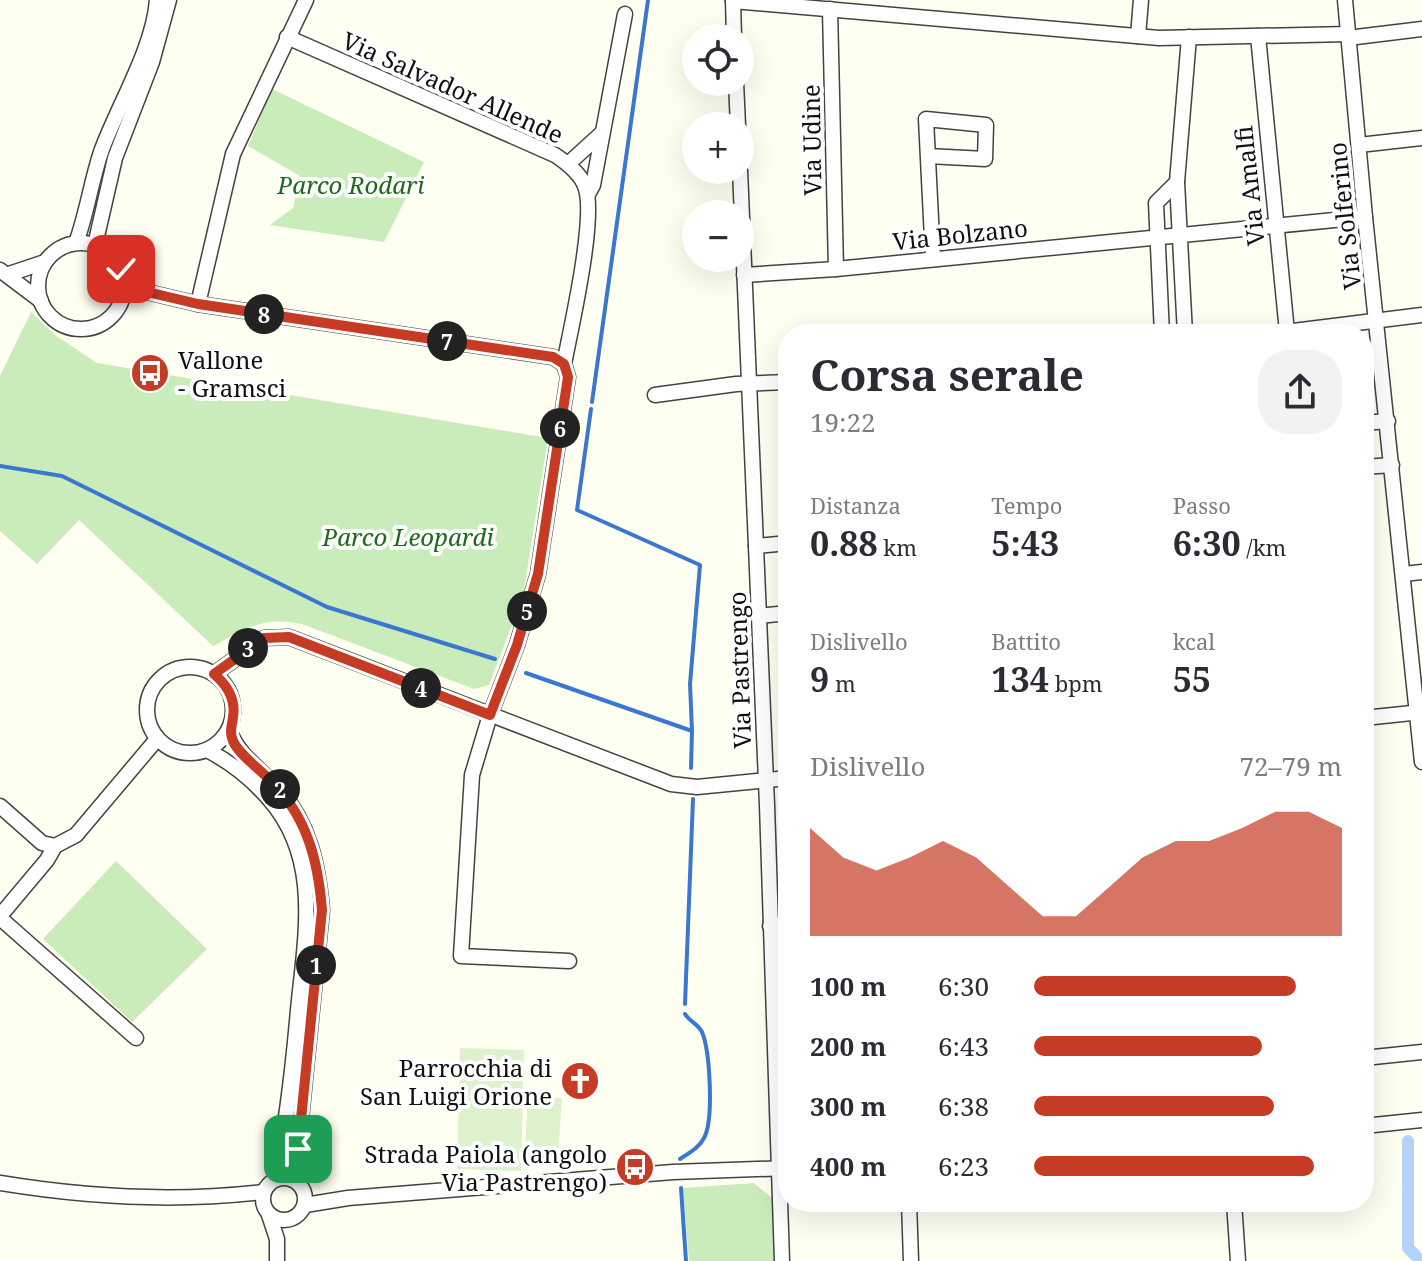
<!DOCTYPE html>
<html lang="it">
<head>
<meta charset="utf-8">
<style>
  :root { --surface:#fff; --page:#f2f2f3; --text:#2b2b33; --muted:#7c7c81; --accent:#c53b23 }
  body { margin:0; font-family:"Noto Serif",serif; background:var(--page); color:var(--text); height:100vh; display:flex; flex-direction:column; font-size:30px; white-space:nowrap }
  * { box-sizing:border-box; margin:0 }
  p { font-size:26px; color:var(--muted) }
  .icon { flex:none; width:44px; height:44px; fill:none; stroke:currentColor; stroke-width:2; stroke-linecap:round; stroke-linejoin:round }
  .map { position:relative; flex:1; overflow:hidden }
  .drawer { position:absolute; left:778px; top:324px; width:596px; height:888px; display:flex; flex-direction:column; background:var(--surface); border-radius:32px; box-shadow:0 8px 32px #0002 }
  .drawer>* { flex:none }
  .tools { position:absolute; left:682px; top:24px; display:grid; gap:16px }
  .tools a { display:grid; place-items:center; width:72px; height:72px; border-radius:50%; background:var(--surface); box-shadow:0 8px 32px #0002; font-size:40px }
  .pin { position:absolute; display:grid; place-items:center; width:68px; height:68px; color:#fff; margin:-34px; border-radius:16px; box-shadow:0 4px 12px #0006 }
  .km { position:absolute; width:40px; height:40px; margin:-20px; border-radius:50%; background:#222; color:#fff; font-size:22px; line-height:40px; text-align:center }
  .round { display:grid; place-items:center; flex:none; width:84px; height:84px; border-radius:32px; background:var(--page) }
  .summary { display:flex; align-items:center; justify-content:space-between; height:136px; padding:0 32px }
  h1 { font-size:44px; font-weight:700; line-height:60px }
  .metrics { display:grid; grid-template-columns:repeat(3,1fr); gap:12px; height:136px; padding:8px 32px }
  .metrics div { display:grid; align-content:center }
  .metrics b { font-size:34px; font-weight:700 }
  .metrics small { font-size:22px; font-weight:400 }
  .metrics p { font-size:22px }
  .chart { height:224px; padding:16px 32px }
  .chart p { display:flex; justify-content:space-between }
  .chart svg { width:100%; height:144px; margin-top:8px; fill:var(--accent); opacity:.7 }
  ul { padding:0 32px; list-style:none; font-size:26px }
  li { display:grid; grid-template-columns:128px 96px 1fr; align-items:center; height:60px }
  li i { height:20px; border-radius:10px; background:var(--accent) }
  .map>svg:first-child { display:block }
  .green { fill:#caebba }
  .pitch { fill:#ddf2cc }
  .lines { fill:none; stroke-linecap:round; stroke-linejoin:round }
  .stream { stroke:#3a77d1; stroke-width:4 }
  .canal { stroke:#b5d2f8; stroke-width:12 }
  .minor-casing { stroke:#434343; stroke-width:17 }
  .minor { stroke:#fff; stroke-width:14 }
  .route-casing { stroke:#fff; stroke-width:16 }
  .route { stroke:#c53b23; stroke-width:10 }
  .labels { text-anchor:middle; dominant-baseline:central; stroke-width:8; stroke-linejoin:round; paint-order:stroke }
  .street-label { font-size:24px; fill:#101010; stroke:#fff }
  .park-label { font-size:24px; font-style:italic; fill:#1e6a1d; stroke:#fff }
  .poi-label { font-size:24px; fill:#101010; stroke:#fff; text-anchor:end }
</style>
</head>
<body>
<div class="map">
<svg width="1422" height="1261" viewBox="0 0 1422 1261">
  <rect width="100%" height="100%" fill="#fffff2"/>
  <!-- green -->
  <g class="green">
    <polygon points="272,89 424,162 384,242 270,225 293,208 300,176 248,146"/>
    <path d="M31 312 55 335 97 363 548 438 523 596 489 685 474 689 302 624C263 616 246 628 213 646L79 520 37 564 0 531V376Z"/>
    <polygon points="116,861 207,949 132,1022 43,939"/>
    <polygon points="754,1183 773,1199 776,1261 689,1261 683,1188"/>
  </g>
  <!-- pitch -->
  <g class="pitch">
    <polygon points="460,1048 524,1050 521,1171 457,1169"/>
    <polygon points="528,1096 562,1098 558,1156 525,1153"/>
  </g>
  <g class="lines">
    <!-- stream -->
    <g class="stream">
      <polyline points="592,402 648,0"/>
      <polyline points="591,409 577,510 700,565 690,684 692,731"/>
      <polyline points="0,466 62,476 327,607 495,659"/>
      <polyline points="526,673 692,731 691,768"/>
      <polyline points="685,1004 693,799"/>
      <path d="M680 1159C689 1153 699 1148 704 1138 714 1120 710 1051 702 1032 698 1024 690 1022 685 1014"/>
      <polyline points="681,1188 686,1261"/>
    </g>
    <!-- canal -->
    <polyline class="canal" points="1408,1141 1408,1248 1421,1261"/>
    <!-- minor casing -->
    <g class="minor-casing">
      <g id="minor">
        <polyline points="733,0 734,38"/>
        <polyline points="1345,0 1365,217 1422,762"/>
        <polyline points="733,1 1159,38 1349,34"/>
        <polyline points="830,9 836,269"/>
        <polyline points="1138,36 1141,0"/>
        <polyline points="1258,36 1287,332"/>
        <path d="M287 37 555 155C567 163 580 173 585 186 597 215 571 328 564 364L568 377 538 574 517 645 490 715 472 775 461 956 569 961"/>
        <polyline points="1348,38 1422,29"/>
        <polyline points="736,82 738,126"/>
        <polyline points="1359,145 1422,138"/>
        <polyline points="928,156 985,159 986,125 926,119 933,259"/>
        <polyline points="568,164 602,133"/>
        <polyline points="740,170 767,805 782,1261"/>
        <polyline points="588,194 593,185 625,14"/>
        <path d="M76 243C87 213 91 182 101 152 118 105 153 50 157 0"/>
        <circle cx="81" cy="286" r="43"/>
        <polyline points="95,245 115,158 152,62 169,0"/>
        <polyline points="0,270 41,301"/>
        <polyline points="9,274 45,262"/>
        <polyline points="744,275 836,269 1365,217"/>
        <polyline points="124,280 143,291 198,304 553,357 564,364"/>
        <polyline points="198,304 233,154 306,0"/>
        <polyline points="1162,334 1156,203 1177,182"/>
        <polyline points="1185,334 1177,182 1189,37"/>
        <polyline points="1268,334 1422,315"/>
        <polyline points="655,395 736,384 788,382"/>
        <polyline points="1364,423 1388,421"/>
        <polyline points="1364,467 1392,465"/>
        <polyline points="756,546 788,543"/>
        <polyline points="1404,574 1422,572"/>
        <polyline points="758,616 788,613"/>
        <circle cx="190" cy="710" r="43"/>
        <polyline points="214,674 264,638 289,637 671,784 697,787 788,778"/>
        <polyline points="1364,718 1422,712"/>
        <path d="M229 729C237 755 262 770 280 790 310 825 318 865 322 910L298 1149V1183"/>
        <path d="M207 750C232 763 251 778 269 799 322 859 305 937 298 1010 293 1067 287 1124 275 1179"/>
        <polyline points="0,806 42,843 55,846"/>
        <polyline points="0,916 47,860 55,846 76,835 157,739"/>
        <polyline points="0,918 136,1038"/>
        <polyline points="770,926 788,924"/>
        <polyline points="1364,1058 1422,1052"/>
        <polyline points="1364,1126 1422,1120"/>
        <circle cx="284" cy="1199" r="21"/>
        <path d="M0 1183C85 1197 178 1202 263 1192"/>
        <polyline points="909,1202 911,1261"/>
        <polyline points="1234,1202 1238,1261"/>
        <polyline points="305,1205 348,1198 673,1172 788,1168"/>
        <polyline points="269,1215 277,1239 277,1261"/>
      </g>
    </g>
    <!-- minor -->
    <use href="#minor" class="minor"/>
  </g>
  <g class="lines">
    <!-- route casing -->
    <g class="route-casing">
      <path id="route" d="M121 269 124 280 143 291 198 304 553 357 564 364 568 377 538 574 517 645 490 715 289 637 264 638 214 674C227 685 236 699 233 717 232 727 229 731 233 741 239 755 260 769 271 781 307 817 318 860 322 910L298 1149"/>
    </g>
    <!-- route -->
    <use href="#route" class="route"/>
  </g>
  <!-- icons -->
  <defs>
    <g id="bus-disc" transform="scale(2)"><circle r="9.5" fill="#c53b23" stroke="#fff"/><path d="M-5-6H5V4H4V6H2V4H-2V6H-4V4H-5ZM-3.5-4V0h7V-4ZM-3.5 1.2v1.5H-2V1.2ZM2 1.2v1.5H3.5V1.2Z" fill="#fff"/></g>
    <g id="church-disc" transform="scale(2)"><circle r="9.5" fill="#c53b23" stroke="#fff"/><path d="M-1.2-6h2.4v3.5h3.3v2.4h-3.3V6h-2.4V-.1h-3.3v-2.4h3.3Z" fill="#fff"/></g>
  </defs>
  <g fill-rule="evenodd">
    <use href="#bus-disc" x="150" y="373"/>
    <use href="#church-disc" x="580" y="1081"/>
    <use href="#bus-disc" x="635" y="1167"/>
  </g>
  <g class="labels">
    <!-- street labels -->
    <g class="street-label">
      <text transform="translate(453 87) rotate(24)">Via Salvador Allende</text>
      <text transform="translate(811 140) rotate(-91)">Via Udine</text>
      <text transform="translate(1249 186) rotate(-96)">Via Amalfi</text>
      <text transform="translate(1344 216) rotate(-96)">Via Solferino</text>
      <text transform="translate(960 234) rotate(-6)">Via Bolzano</text>
      <text transform="translate(739 670) rotate(-92)">Via Pastrengo</text>
    </g>
    <!-- park labels -->
    <g class="park-label">
      <text x="351" y="184">Parco Rodari</text>
      <text x="408" y="536">Parco Leopardi</text>
    </g>
    <!-- poi labels -->
    <g class="poi-label">
      <text x="178" y="359" text-anchor="start">Vallone<tspan x="178" dy="28">- Gramsci</tspan></text>
      <text x="552" y="1067">Parrocchia di<tspan x="552" dy="28">San Luigi Orione</tspan></text>
      <text x="607" y="1153">Strada Paiola (angolo<tspan x="607" dy="28">Via Pastrengo)</tspan></text>
    </g>
  </g>
</svg>
<div class="tools">
<a><svg class="icon" aria-label="locate" viewBox="0 0 24 24"><circle cx="12" cy="12" r="6"/><path d="M12 2v4M12 18v4M2 12h4M18 12h4"/></svg></a>
<a>+</a>
<a>−</a>
</div>
<div class="pin" style="left:298px;top:1149px;background:#1e9e55"><svg class="icon" aria-label="arrive" viewBox="0 0 24 24"><path d="M6 21V4h12l-3 4 3 4H6"/></svg></div>
<div class="pin" style="left:121px;top:269px;background:#d93025"><svg class="icon" aria-label="check" viewBox="0 0 24 24"><path d="M5 12l5 5 9-10"/></svg></div>
<b class="km" style="left:316px;top:965px">1</b>
<b class="km" style="left:280px;top:789px">2</b>
<b class="km" style="left:248px;top:648px">3</b>
<b class="km" style="left:421px;top:688px">4</b>
<b class="km" style="left:527px;top:611px">5</b>
<b class="km" style="left:560px;top:428px">6</b>
<b class="km" style="left:447px;top:341px">7</b>
<b class="km" style="left:264px;top:314px">8</b>
<section class="drawer">
<div class="summary"><div><h1>Corsa serale</h1><p>19:22</p></div><a class="round"><svg class="icon" aria-label="share" viewBox="0 0 24 24"><path d="M12 15V3M7 8l5-5 5 5M5 13v7h14v-7"/></svg></a></div>
<div class="metrics">
<div><p>Distanza</p><b>0.88<small> km</small></b></div>
<div><p>Tempo</p><b>5:43</b></div>
<div><p>Passo</p><b>6:30<small> /km</small></b></div>
</div>
<div class="metrics">
<div><p>Dislivello</p><b>9<small> m</small></b></div>
<div><p>Battito</p><b>134<small> bpm</small></b></div>
<div><p>kcal</p><b>55</b></div>
</div>
<div class="chart"><p><span>Dislivello</span>72–79 m</p>
<svg viewBox="0 0 160 44" preserveAspectRatio="none"><path d="M0 44V11L10 20L20 24L30 20L40 15L50 20L60 29L70 38L80 38L90 29L100 20L110 15L120 15L130 11L140 6L150 6L160 11V44z"/></svg>
</div>
<ul>
<li><b>100 m</b>6:30<i style="width:85%"></i></li>
<li><b>200 m</b>6:43<i style="width:74%"></i></li>
<li><b>300 m</b>6:38<i style="width:78%"></i></li>
<li><b>400 m</b>6:23<i style="width:91%"></i></li>
</ul>
</section>
</div>
</body>
</html>
